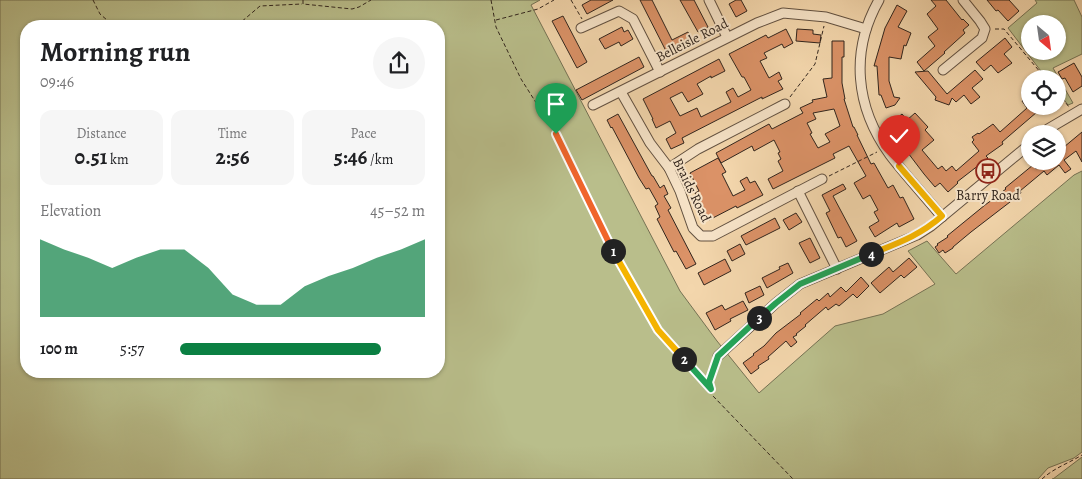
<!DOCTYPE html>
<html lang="en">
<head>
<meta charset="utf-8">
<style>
  :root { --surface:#fff; --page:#f6f6f6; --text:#202124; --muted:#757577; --accent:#0b8043 }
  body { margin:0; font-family:Alegreya,serif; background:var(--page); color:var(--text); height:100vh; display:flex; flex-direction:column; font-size:19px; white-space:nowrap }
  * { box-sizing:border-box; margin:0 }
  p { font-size:16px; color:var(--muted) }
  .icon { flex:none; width:28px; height:28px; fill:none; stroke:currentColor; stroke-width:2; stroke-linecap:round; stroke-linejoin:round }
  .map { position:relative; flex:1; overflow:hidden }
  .details { position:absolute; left:20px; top:20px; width:425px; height:358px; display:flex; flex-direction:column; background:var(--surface); border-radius:20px; box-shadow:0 1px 4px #0004 }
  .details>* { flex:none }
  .needle { width:32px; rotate:151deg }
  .tools { position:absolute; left:1021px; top:15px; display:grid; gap:10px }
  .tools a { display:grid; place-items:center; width:45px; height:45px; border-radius:50%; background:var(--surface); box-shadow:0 1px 4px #0004; font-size:25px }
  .pin { position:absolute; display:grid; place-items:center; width:42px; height:42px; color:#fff; margin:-51px -21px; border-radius:50% 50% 50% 0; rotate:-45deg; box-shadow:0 0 5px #0007 }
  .pin .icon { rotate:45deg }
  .km { position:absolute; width:25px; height:25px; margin:-12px; border-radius:50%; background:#222; color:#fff; font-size:14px; line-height:25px; text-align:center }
  .round { display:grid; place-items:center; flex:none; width:52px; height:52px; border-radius:26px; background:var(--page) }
  .headline { display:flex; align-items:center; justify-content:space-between; height:85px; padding:0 20px }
  h1 { font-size:28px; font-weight:700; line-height:38px }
  .metrics { display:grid; grid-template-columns:repeat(3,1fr); gap:8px; height:85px; padding:5px 20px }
  .metrics div { display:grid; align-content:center; border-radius:12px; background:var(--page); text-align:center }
  .metrics b { font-size:21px; font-weight:700 }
  .metrics small { font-size:14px; font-weight:400 }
  .metrics p { font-size:14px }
  .chart { height:140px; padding:10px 20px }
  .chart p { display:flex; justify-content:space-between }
  .chart svg { width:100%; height:90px; margin-top:5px; fill:var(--accent); opacity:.7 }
  ul { padding:0 20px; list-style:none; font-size:16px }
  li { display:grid; grid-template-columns:80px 60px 1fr; align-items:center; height:38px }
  li i { height:12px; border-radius:6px; background:var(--accent) }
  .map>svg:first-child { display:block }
  .green { fill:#b9be8b; stroke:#757254; fill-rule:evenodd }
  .building { fill:#db9267; stroke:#31251d; fill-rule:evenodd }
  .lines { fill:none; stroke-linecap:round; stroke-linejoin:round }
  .minor-casing { stroke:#625141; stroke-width:11 }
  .path { stroke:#31251d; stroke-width:1; stroke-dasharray:4 2.5; stroke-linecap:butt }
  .minor { stroke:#f7e4c9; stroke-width:9 }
  .split-1-casing { stroke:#fff; stroke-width:10 }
  .split-2-casing { stroke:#fff; stroke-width:10 }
  .split-3-casing { stroke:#fff; stroke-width:10 }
  .split-4-casing { stroke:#fff; stroke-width:10 }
  .split-5-casing { stroke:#fff; stroke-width:10 }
  .split-1 { stroke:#f0652b; stroke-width:6 }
  .split-2 { stroke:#f5b400; stroke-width:6 }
  .split-3 { stroke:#22a559; stroke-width:6 }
  .split-4 { stroke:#22a559; stroke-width:6 }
  .split-5 { stroke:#f5b400; stroke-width:6 }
  .labels { text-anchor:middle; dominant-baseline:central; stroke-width:4; stroke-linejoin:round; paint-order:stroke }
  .street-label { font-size:14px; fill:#31251d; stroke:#f7e4c9 }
  .poi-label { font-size:14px; fill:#31251d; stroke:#f7e4c9 }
</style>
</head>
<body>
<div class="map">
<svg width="1082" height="479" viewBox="0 0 1082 479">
  <rect width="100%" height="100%" fill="#f3d6ac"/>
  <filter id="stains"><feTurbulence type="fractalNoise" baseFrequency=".004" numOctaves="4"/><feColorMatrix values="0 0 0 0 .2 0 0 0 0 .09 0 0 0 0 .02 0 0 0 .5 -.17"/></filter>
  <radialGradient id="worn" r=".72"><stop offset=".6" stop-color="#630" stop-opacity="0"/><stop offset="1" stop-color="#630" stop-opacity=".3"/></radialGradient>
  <!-- green -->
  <g class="green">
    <path d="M0 0H540L531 5 680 291 717 341 759 393 835 326 883 314 935 284 908 251 927 241 956 274 1074 175 1082 171V452L1074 458 1048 468 1038 479H0ZM26 26H439V371H26Z"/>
    <path d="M1035 0H1074L1082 17V54L1053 68 1073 103 1068 105 1058 92V79H1047L1008 28 1037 3ZM1030 24H1058V51H1030Z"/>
    <polygon points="1082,457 1082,479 1052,479 1053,479"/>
  </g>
  <!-- building -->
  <g class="building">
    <polygon points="591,0 613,0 587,14 582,5"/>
    <polygon points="640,0 652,0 672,40 688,32 691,38 666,51"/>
    <polygon points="680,0 694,0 708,27 698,32"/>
    <polygon points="736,0 741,0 747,11 736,17 729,4"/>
    <polygon points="931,0 946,0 962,20 963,19 969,25 963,30 965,33 944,52 945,53 924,71 917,62 935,46 928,37 938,29 927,14 936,6"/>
    <polygon points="987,0 1009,0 1019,11 1008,21 998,10 996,11"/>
    <polygon points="897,5 907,11 898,27 911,33 906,46 904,45 901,59 889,57 889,81 894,97 900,98 895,105 886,108 881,95 879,95 877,66 874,66 885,28"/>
    <polygon points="563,16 587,62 577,68 552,21"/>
    <polygon points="622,27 624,32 628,30 633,39 621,46 619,42 605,49 599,39"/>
    <polygon points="786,29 793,43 784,48 782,44 764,53 767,58 760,61 769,78 779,72 782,79 778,81 783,89 762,99 762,97 682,138 684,143 671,149 666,139 676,133 670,121 656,128 652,119 653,119 643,99 719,59 725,71 711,78 711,76 697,84 703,94 688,102 682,92 670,98 680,116 697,108 701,117 731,102 726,92 733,88 738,97 751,90 744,77 742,77 729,54 766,35 768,38"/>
    <polygon points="797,29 813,30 813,34 821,35 820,43 796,41"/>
    <polygon points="1005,38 1012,47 1004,54 1012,63 998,73 991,65 984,71 976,62"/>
    <path d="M832 41H844V57H842V83L845 99H844L853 127H854L858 135H857L871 164 874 163 888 188 893 185 900 198 903 197 914 219 899 227 897 223 875 237 869 227 879 221 874 212 878 210 870 195 863 199 854 183 866 176 849 146 833 154 835 158 773 189 768 179 783 171 778 161 781 159 778 153 780 152 774 140 754 151 752 146 721 163 716 153 769 124 772 129 803 113 800 108 813 102 812 100 827 97 823 79 832 78ZM834 109 840 126 825 134 830 142 818 148 810 134 812 133 807 123 816 119 813 113Z"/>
    <polygon points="639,57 644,67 582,100 576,90"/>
    <polygon points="1074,63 1082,77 1082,86 1073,92 1065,78 1062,79 1058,72"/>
    <polygon points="975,70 983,79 972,88 980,97 971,104 964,95 956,102 952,98 949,105 935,100 936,97 915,72 928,71 947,94"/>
    <polygon points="1030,94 1030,106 1044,106 1002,142 1003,144 986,156 988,158 957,182 958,183 948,192 940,183 935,187 924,174 905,149 906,148 896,136 898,134 890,124 902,114 907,120 915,113 928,127 925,130 934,140 922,150 938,169 942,166 946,171 952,166 956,171 979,151 972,142 974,140 972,137 978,133 979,134 993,124 1000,132 1027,108 1022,101"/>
    <polygon points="618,114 652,176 653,176 660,188 664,185 668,194 664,196 671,208 668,210 696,264 686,269 676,251 674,252 657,219 660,217 655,206 658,204 649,188 646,189 639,178 612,127 611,128 607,120"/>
    <polygon points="1082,132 1082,162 1076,151 1064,160 1071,169 1065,173 1059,165 1047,175 1044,171 1020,191 1021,193 1010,202 971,232 953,247 953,248 945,253 943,250 939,253 935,247 938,245 937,244 948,237 947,236 985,205 996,197 995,197 1006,189 1005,188 1033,165 1036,169 1046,161 1058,161 1058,152"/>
    <polygon points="718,158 726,172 722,174 733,196 745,190 740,181 747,177 750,183 755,181 763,195 737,208 736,206 709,220 695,193 699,191 690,173"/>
    <polygon points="843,184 846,189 833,196 857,241 846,247 841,237 838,238 826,213 830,211 822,195"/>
    <polygon points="796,213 802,222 789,230 783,220"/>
    <polygon points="775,218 780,228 746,245 741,236"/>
    <polygon points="810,238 820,258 810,263 799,243"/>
    <polygon points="740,244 745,254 732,261 727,251"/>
    <polygon points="909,258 917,267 904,278 901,275 880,293 871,283 889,267 893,272"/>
    <polygon points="725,259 731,271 704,285 698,273"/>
    <polygon points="788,263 793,273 767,288 762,278 780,269 779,267"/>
    <polygon points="861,277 869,286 857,298 853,294 839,306 836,304 828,310 826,307 805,325 806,326 796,334 797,335 793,337 797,342 791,347 786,341 768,357 769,359 758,366 759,368 751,374 743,363 754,355 753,354 764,346 776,333 801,314 800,313 817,299 819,301 828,293 830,297 841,287 846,292"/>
    <polygon points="760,286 764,295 749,303 745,293"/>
    <polygon points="743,301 748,310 730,319 731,321 715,330 706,313 722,305 725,310"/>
  </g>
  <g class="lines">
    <!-- minor casing -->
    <g class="minor-casing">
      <g id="minor">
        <polyline points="709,0 727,37"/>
        <path d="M879 0C850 51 855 107 890 155 906 176 925 196 942 217"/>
        <polyline points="581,28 619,11 633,19 660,72"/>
        <polyline points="943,70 982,38 985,29 980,21 963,0"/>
        <polyline points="621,92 650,143 669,168 680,191 693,228 701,236 713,236 822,179"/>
        <polyline points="593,105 757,23 783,13 826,17 866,29"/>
        <polyline points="1042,134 1048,129 1082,109"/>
        <polyline points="669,168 698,149 785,104"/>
        <polyline points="798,191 837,269"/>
        <polyline points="718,356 776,303 800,284 917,235 931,226 1030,144"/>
      </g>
    </g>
    <!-- path -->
    <g class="path">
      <polyline points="93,0 100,14 114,26"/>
      <polyline points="303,0 303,4 352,9 359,7 371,0"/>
      <polyline points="491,0 496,27 521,79 556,134 615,255 658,330 711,389"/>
      <polyline points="571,0 582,19"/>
      <polyline points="496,20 538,9 554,0"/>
      <polyline points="238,26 240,23 260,6 302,4"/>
      <polyline points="995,29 1004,29 1046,79"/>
      <polyline points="1058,93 1069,107"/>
      <polyline points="790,97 815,64 824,26"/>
      <polyline points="829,176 877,152"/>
      <polyline points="710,386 709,382 715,364"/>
      <polyline points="711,390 713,396 793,479"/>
      <path d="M1042 479C1054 468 1069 463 1082 455"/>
    </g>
    <!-- minor -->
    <use href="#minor" class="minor"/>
  </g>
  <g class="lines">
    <!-- split-1 casing -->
    <g class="split-1-casing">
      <polyline id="split-1" points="556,134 613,251"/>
    </g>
    <!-- split-2 casing -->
    <g class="split-2-casing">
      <polyline id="split-2" points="613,251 658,330 684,359"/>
    </g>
    <!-- split-3 casing -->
    <g class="split-3-casing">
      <polyline id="split-3" points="684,359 711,389 709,382 718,356 759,318"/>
    </g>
    <!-- split-4 casing -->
    <g class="split-4-casing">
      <polyline id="split-4" points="759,318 776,303 800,284 871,254"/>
    </g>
    <!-- split-5 casing -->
    <g class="split-5-casing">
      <path id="split-5" d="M871 254C898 243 919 236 942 216L899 166"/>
    </g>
    <!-- split-1 -->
    <use href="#split-1" class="split-1"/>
    <!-- split-2 -->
    <use href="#split-2" class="split-2"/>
    <!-- split-3 -->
    <use href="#split-3" class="split-3"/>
    <!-- split-4 -->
    <use href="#split-4" class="split-4"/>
    <!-- split-5 -->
    <use href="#split-5" class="split-5"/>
  </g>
  <!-- icons -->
  <defs>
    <g id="bus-ring" transform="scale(1.25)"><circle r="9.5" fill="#f7e4c9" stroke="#8f2418" stroke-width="1.5"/><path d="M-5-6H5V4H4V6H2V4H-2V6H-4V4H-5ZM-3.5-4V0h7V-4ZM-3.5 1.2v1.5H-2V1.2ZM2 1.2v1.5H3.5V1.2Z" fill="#8f2418"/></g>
  </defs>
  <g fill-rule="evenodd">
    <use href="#bus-ring" x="988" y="171"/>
  </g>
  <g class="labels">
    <!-- street labels -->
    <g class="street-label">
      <text transform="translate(692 40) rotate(-27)">Belleisle Road</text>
      <text transform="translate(692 190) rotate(64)">Braids Road</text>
    </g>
    <!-- poi labels -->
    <g class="poi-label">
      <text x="988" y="195">Barry Road</text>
    </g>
  </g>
  <rect width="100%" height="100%" filter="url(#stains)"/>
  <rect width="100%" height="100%" fill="url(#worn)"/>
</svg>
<div class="tools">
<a><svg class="needle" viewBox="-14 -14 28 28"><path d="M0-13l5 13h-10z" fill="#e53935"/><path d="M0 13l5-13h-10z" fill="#757577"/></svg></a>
<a><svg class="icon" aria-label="locate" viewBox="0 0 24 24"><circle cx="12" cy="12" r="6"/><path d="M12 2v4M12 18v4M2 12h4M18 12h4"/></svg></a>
<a><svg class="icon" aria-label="layers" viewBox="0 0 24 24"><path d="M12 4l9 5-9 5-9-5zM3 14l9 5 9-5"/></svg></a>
</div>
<div class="pin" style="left:556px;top:134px;background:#1e9e55"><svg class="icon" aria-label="arrive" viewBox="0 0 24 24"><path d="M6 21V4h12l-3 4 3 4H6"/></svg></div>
<div class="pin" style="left:899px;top:166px;background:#d93025"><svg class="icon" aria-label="check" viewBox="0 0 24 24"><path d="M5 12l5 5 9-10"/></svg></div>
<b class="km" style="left:613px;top:251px">1</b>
<b class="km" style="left:684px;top:359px">2</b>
<b class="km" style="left:759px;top:318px">3</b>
<b class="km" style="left:871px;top:254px">4</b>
<section class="details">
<div class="headline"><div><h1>Morning run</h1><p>09:46</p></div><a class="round"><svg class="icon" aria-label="share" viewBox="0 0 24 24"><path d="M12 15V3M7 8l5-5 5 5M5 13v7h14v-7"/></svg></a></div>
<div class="metrics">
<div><p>Distance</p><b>0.51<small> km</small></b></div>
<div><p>Time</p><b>2:56</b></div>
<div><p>Pace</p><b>5:46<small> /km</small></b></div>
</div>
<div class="chart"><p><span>Elevation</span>45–52 m</p>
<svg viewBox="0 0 160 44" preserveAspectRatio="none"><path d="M0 44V6L10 11L20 15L30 20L40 15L50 11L60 11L70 20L80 33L90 38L100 38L110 29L120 24L130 20L140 15L150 11L160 6V44z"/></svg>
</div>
<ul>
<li><b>100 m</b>5:57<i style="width:82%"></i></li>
</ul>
</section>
</div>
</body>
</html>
